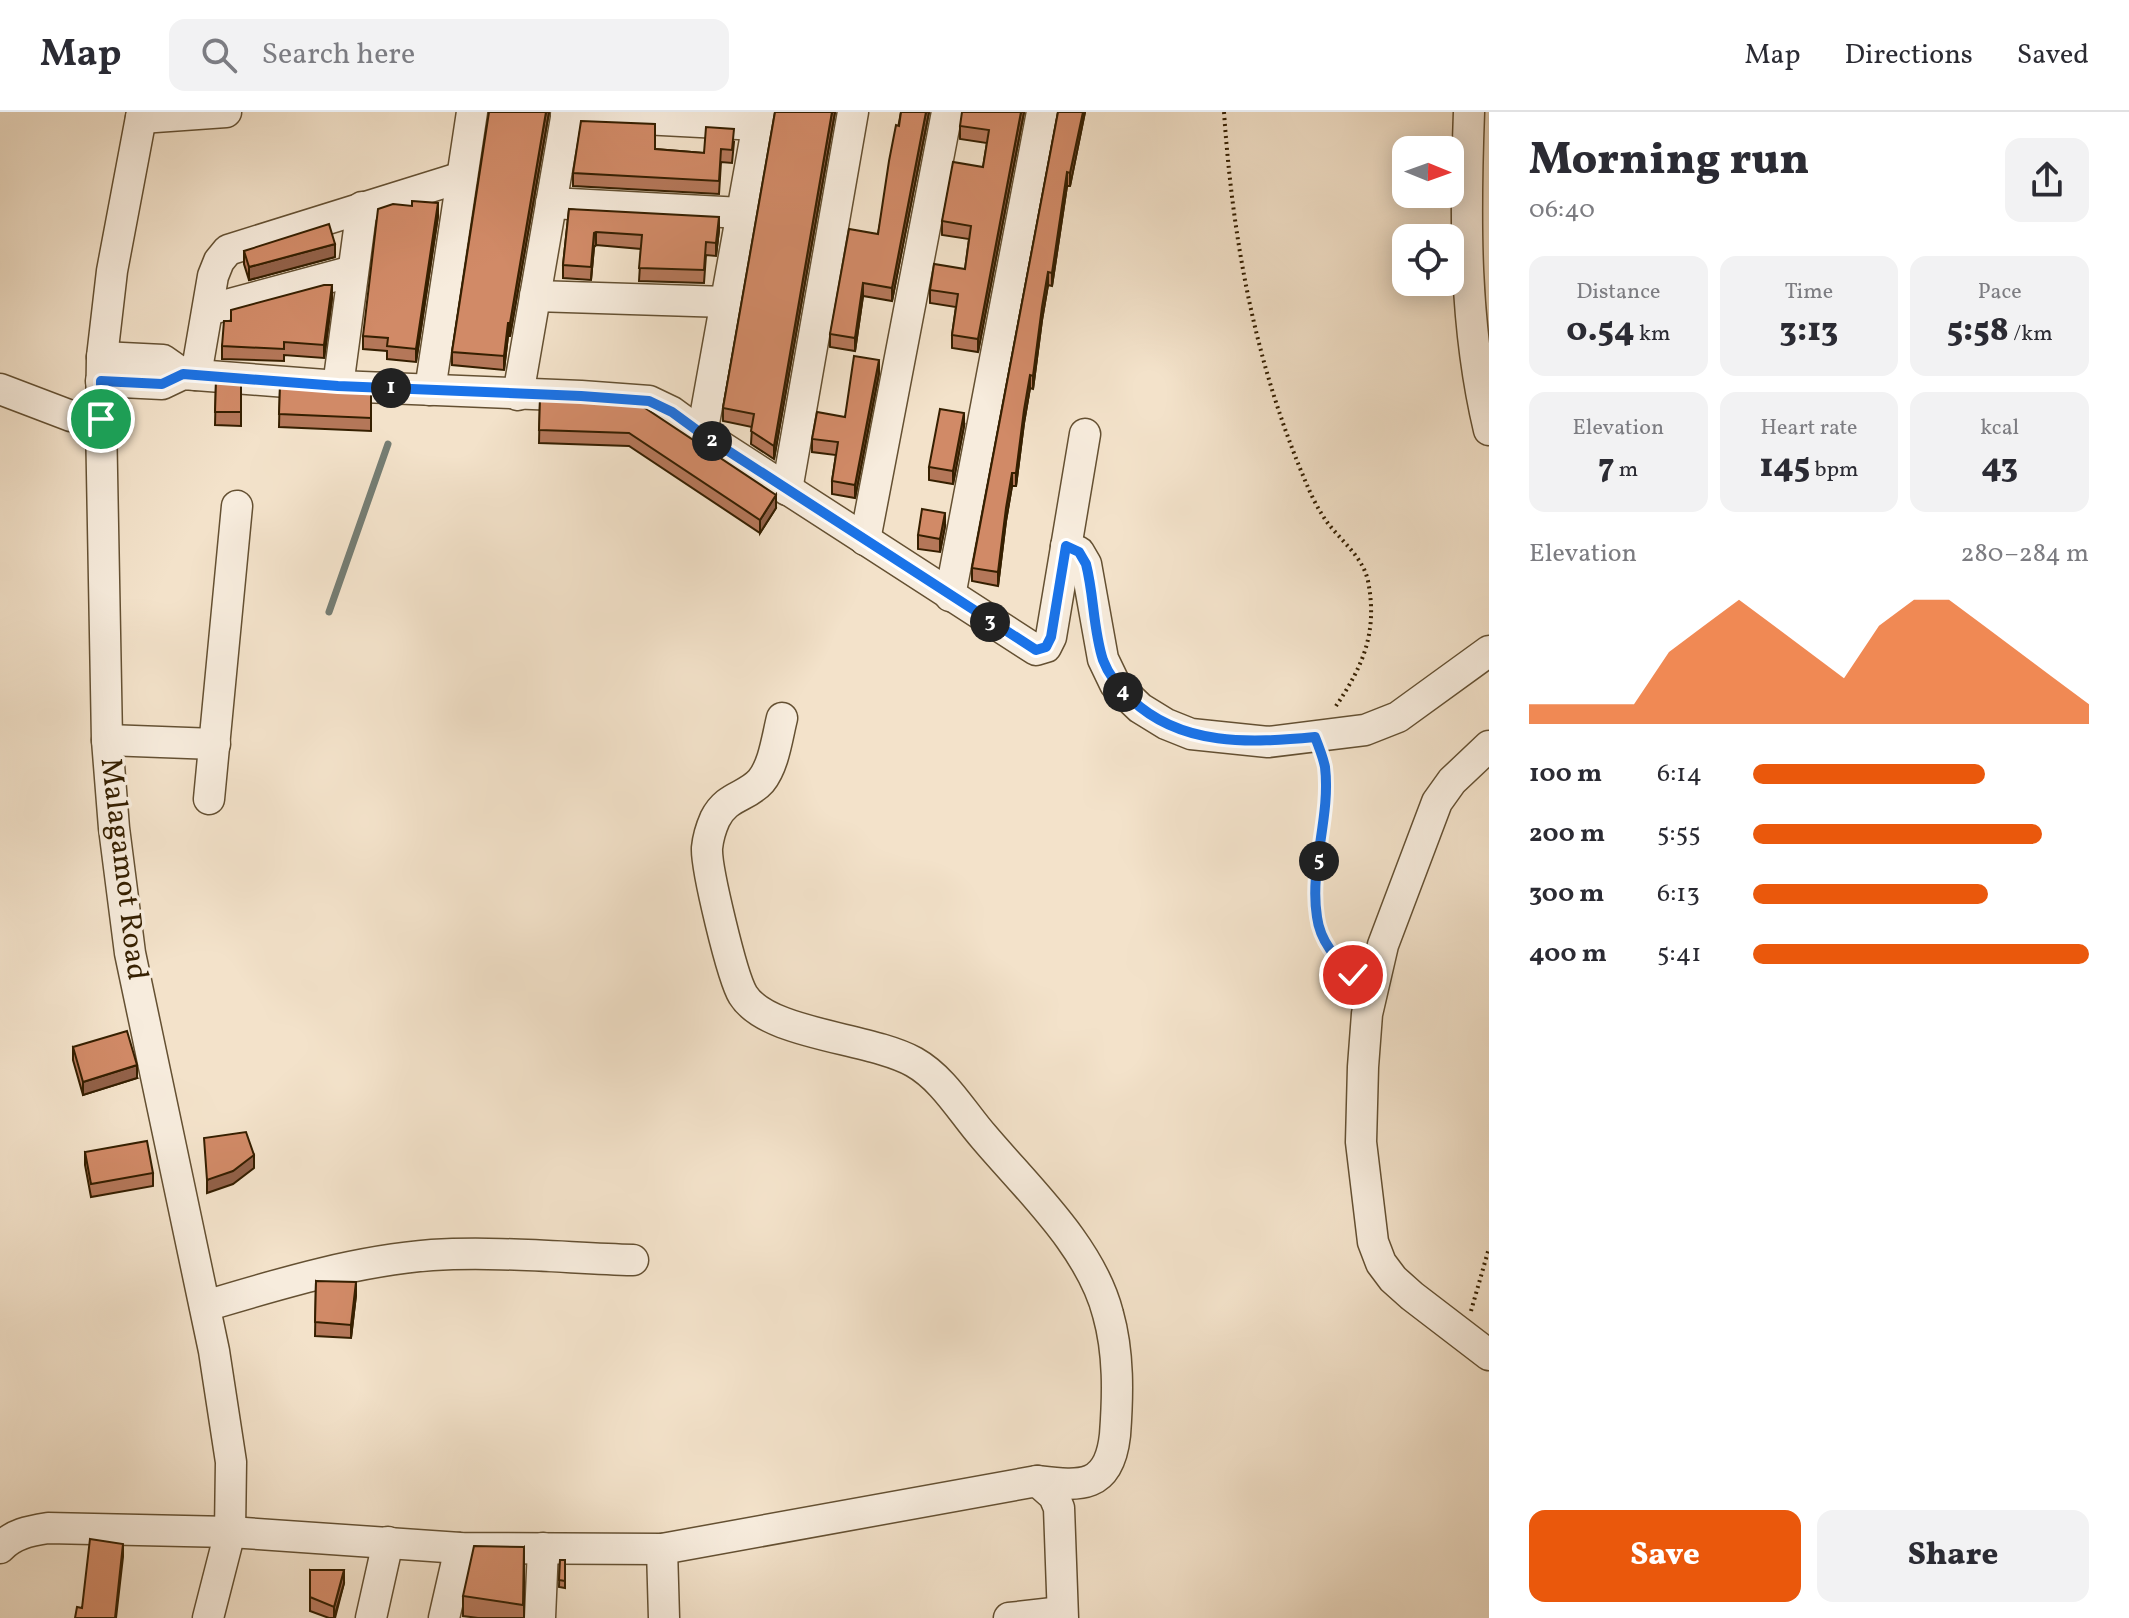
<!DOCTYPE html>
<html lang="en">
<head>
<meta charset="utf-8">
<style>
  :root { --surface:#fff; --page:#f2f2f3; --text:#2b2b33; --muted:#7c7c81; --line:#e1e1e2; --accent:#ea580c }
  body { margin:0; font-family:Vollkorn,serif; background:var(--page); color:var(--text); height:100vh; display:flex; flex-direction:column; font-size:30px; white-space:nowrap }
  * { box-sizing:border-box; margin:0 }
  p { font-size:26px; color:var(--muted) }
  .icon { flex:none; width:44px; height:44px; fill:none; stroke:currentColor; stroke-width:2; stroke-linecap:round; stroke-linejoin:round }
  .map { position:relative; flex:1; overflow:hidden }
  .details { display:flex; flex-direction:column; background:var(--surface); width:640px }
  .details>* { flex:none }
  .needle { width:52px; rotate:91deg }
  .controls { position:absolute; left:1392px; top:24px; display:grid; gap:16px }
  .controls a { display:grid; place-items:center; width:72px; height:72px; border-radius:16px; background:var(--surface); box-shadow:0 4px 20px #0003; font-size:40px }
  .pin { position:absolute; display:grid; place-items:center; width:68px; height:68px; color:#fff; margin:-34px; border:4px solid #fff; border-radius:50%; box-shadow:0 2px 8px #0007 }
  .km { position:absolute; width:40px; height:40px; margin:-20px; border-radius:50%; background:#222; color:#fff; font-size:22px; line-height:40px; text-align:center }
  .round { display:grid; place-items:center; flex:none; width:84px; height:84px; border-radius:16px; background:var(--page) }
  .summary { display:flex; align-items:center; justify-content:space-between; height:136px; padding:0 40px }
  h1 { font-size:44px; font-weight:800; line-height:60px }
  .stats { display:grid; grid-template-columns:repeat(3,1fr); gap:12px; height:136px; padding:8px 40px }
  .stats div { display:grid; align-content:center; border-radius:16px; background:var(--page); text-align:center }
  .stats b { font-size:34px; font-weight:800 }
  .stats small { font-size:22px; font-weight:400 }
  .stats p { font-size:22px }
  .chart { height:224px; padding:16px 40px }
  .chart p { display:flex; justify-content:space-between }
  .chart svg { width:100%; height:144px; margin-top:8px; fill:var(--accent); opacity:.7 }
  .button { display:flex; gap:16px; margin-top:auto; padding:16px 40px }
  .button a { flex:1; height:92px; border-radius:16px; background:var(--accent); color:#fff; font-size:32px; font-weight:800; line-height:92px; text-align:center }
  .button a+a { background:var(--page); color:var(--text) }
  ul { padding:0 40px; list-style:none; font-size:26px }
  li { display:grid; grid-template-columns:128px 96px 1fr; align-items:center; height:60px }
  li i { height:20px; border-radius:10px; background:var(--accent) }
  header { display:flex; align-items:center; gap:48px; box-sizing:border-box; height:112px; padding:0 40px; background:var(--surface); border-bottom:2px solid var(--line) }
  header strong { font-size:38px }
  nav { display:flex; gap:44px; margin-inline-start:auto; font-size:28px }
  .search { width:560px; height:72px; background:var(--page); display:flex; align-items:center; gap:20px; box-sizing:border-box; padding:0 28px; border-radius:16px; color:var(--muted); font-size:30px }
  main { display:flex; flex:1; min-height:0 }
  .map>svg:first-child { display:block }
  .lines { fill:none; stroke-linecap:round; stroke-linejoin:round }
  .stream { stroke:#757d73; stroke-width:7 }
  .minor-casing { stroke:#645032; stroke-width:33 }
  .path { stroke:#351f00; stroke-width:4; stroke-dasharray:2 4; stroke-linecap:butt }
  .minor { stroke:#f7ecdd; stroke-width:30 }
  .wall { fill:#b47759; stroke:#351f00; stroke-width:2 }
  .shaded-wall { fill:#926148; stroke:#351f00; stroke-width:2 }
  .building { fill:#d18a67; stroke:#351f00; stroke-width:2 }
  .route-casing { stroke:#fff; stroke-width:16 }
  .route { stroke:#1a73e8; stroke-width:10 }
  .labels { text-anchor:middle; dominant-baseline:central; stroke-width:7; stroke-linejoin:round; paint-order:stroke }
  .street-label { font-size:30px; fill:#351f00; stroke:#f7ecdd }
</style>
</head>
<body>
<header>
<strong>Map</strong>
<div class="search"><svg class="icon" aria-label="search" viewBox="0 0 24 24"><circle cx="10" cy="10" r="6"/><path d="M15 15l6 6"/></svg>Search here</div>
<nav><a>Map</a><a>Directions</a><a>Saved</a></nav>
</header>
<main>
<div class="map">
<svg width="1489" height="1506" viewBox="0 0 1489 1506">
  <rect width="100%" height="100%" fill="#f3e2ca"/>
  <filter id="stains"><feTurbulence type="fractalNoise" baseFrequency=".0025" numOctaves="4"/><feColorMatrix values="0 0 0 0 .2 0 0 0 0 .09 0 0 0 0 .02 0 0 0 .5 -.17"/></filter>
  <radialGradient id="worn" r=".72"><stop offset=".6" stop-color="#630" stop-opacity="0"/><stop offset="1" stop-color="#630" stop-opacity=".3"/></radialGradient>
  <g class="lines">
    <!-- stream -->
    <polyline class="stream" points="329,500 388,332"/>
    <!-- minor casing -->
    <g class="minor-casing">
      <g id="minor">
        <polyline points="142,0 112,159 102,245 101,307 107,628 114,716 130,841 214,1239 231,1350 230,1420 208,1506"/>
        <path d="M1469 0C1465 107 1464 213 1489 318"/>
        <polyline points="566,3 758,13"/>
        <polyline points="141,6 226,0"/>
        <polyline points="551,91 742,101"/>
        <polyline points="535,184 726,190"/>
        <polyline points="208,198 353,159"/>
        <polyline points="102,245 163,248 183,262"/>
        <polyline points="196,263 213,164 219,149 228,138 462,65"/>
        <polyline points="101,269 162,272 183,262 338,274 581,284 649,289 672,300 702,322 1036,538 1046,535 1051,525 1085,322"/>
        <polyline points="338,274 362,95"/>
        <polyline points="0,277 71,304 101,307"/>
        <polyline points="430,278 472,0"/>
        <polyline points="518,283 567,0"/>
        <polyline points="702,322 760,0"/>
        <polyline points="787,378 853,0"/>
        <polyline points="865,428 947,0"/>
        <polyline points="1066,434 1079,440 1086,452 1103,547 1115,572 1140,596 1166,612 1191,622 1268,630 1365,618 1398,605 1489,539"/>
        <polyline points="950,484 1042,0"/>
        <path d="M782 606C777 626 774 653 761 669 746 686 727 683 715 707 711 716 708 726 707 736 706 756 732 865 743 883 768 923 869 925 914 950 944 967 962 1000 984 1025 1028 1077 1091 1135 1108 1202 1119 1241 1118 1283 1115 1323 1109 1378 1080 1374 1037 1369"/>
        <polyline points="107,628 215,632"/>
        <polyline points="1489,634 1452,669 1437,690 1383,833 1367,902 1363,955 1361,1030 1373,1130 1381,1151 1393,1167 1412,1184 1489,1243"/>
        <polyline points="209,687 237,394"/>
        <path d="M205 1194C279 1172 354 1149 432 1143 498 1139 567 1146 633 1148"/>
        <path d="M0 1436C13 1422 29 1419 48 1416L230 1420 460 1436 662 1437 1037 1369 1054 1384 1059 1396 1063 1506"/>
        <polyline points="662,1437 664,1506"/>
        <polyline points="371,1506 388,1430"/>
        <polyline points="444,1506 460,1436"/>
        <polyline points="540,1506 543,1436"/>
        <polyline points="1009,1506 1062,1500"/>
      </g>
    </g>
    <!-- path -->
    <g class="path">
      <path d="M1224 0C1233 130 1255 252 1307 373 1312 385 1319 399 1327 410 1341 429 1363 445 1368 469 1378 520 1363 554 1336 594"/>
      <path d="M1323 648C1328 666 1325 685 1323 703 1317 762 1302 815 1350 860"/>
      <polyline points="1471,1199 1489,1136"/>
    </g>
    <!-- minor -->
    <use href="#minor" class="minor"/>
  </g>
  <!-- wall -->
  <g class="wall">
    <polygon points="549,0 510,224 508,224 504,258 452,253 452,240 487,14"/>
    <polygon points="775,0 835,0 774,347 751,332 752,315 723,309 723,296"/>
    <polygon points="901,0 929,0 892,189 863,184 855,239 830,235 830,222 878,122"/>
    <polygon points="1024,0 978,240 952,236 952,223 956,195 930,191 930,178 965,157 969,127 942,123 942,109 983,55 987,31 960,27 960,14"/>
    <polygon points="1058,0 1085,0 1070,74 1067,74 1052,174 1048,173 1042,208 1033,277 1030,276 1024,311 1016,374 1012,374 1006,409 998,474 972,469 972,456"/>
    <polygon points="734,30 732,51 721,50 719,82 573,74 573,61 655,37 704,41"/>
    <polygon points="569,97 719,118 716,144 706,143 704,171 639,169 641,137 596,133 594,135 591,168 563,166 563,153"/>
    <polygon points="438,104 416,250 387,247 387,239 363,237 363,224"/>
    <polygon points="244,139 335,145 249,168 244,152"/>
    <polygon points="332,186 324,246 284,243 284,249 222,247 222,234 231,209"/>
    <polygon points="879,261 855,386 832,382 832,369 836,343 812,340 812,327 845,305"/>
    <polygon points="216,269 241,271 241,314 215,313"/>
    <polygon points="280,274 371,280 371,319 279,315"/>
    <polygon points="540,287 642,294 776,396 760,421 629,334 539,331"/>
    <polygon points="964,314 953,372 929,368 929,355"/>
    <polygon points="945,414 940,440 918,437 918,423"/>
    <polygon points="73,935 137,966 83,983 73,948"/>
    <polygon points="85,1040 153,1061 153,1074 91,1085 85,1053"/>
    <polygon points="316,1169 356,1183 351,1226 315,1224"/>
    <polygon points="524,1435 524,1506 478,1506 463,1504 463,1484"/>
    <polygon points="560,1448 565,1448 565,1476 559,1475"/>
    <polygon points="310,1458 344,1471 335,1506 329,1506 310,1499"/>
  </g>
  <!-- shaded-wall -->
  <g class="shaded-wall">
    <polygon points="546,0 549,0 510,224 510,211"/>
    <polygon points="832,0 835,0 774,347 774,334"/>
    <polygon points="926,0 929,0 892,189 892,176"/>
    <polygon points="1021,0 1024,0 978,240 978,227"/>
    <polygon points="1083,0 1085,0 1070,74 1070,61"/>
    <polygon points="1067,60 1067,74 1052,174 1052,161"/>
    <polygon points="438,91 438,104 416,250 416,237"/>
    <polygon points="719,105 719,118 716,144 716,131"/>
    <polygon points="596,120 596,133 594,135 591,168 594,121"/>
    <polygon points="335,132 335,145 249,168 249,155"/>
    <polygon points="1048,160 1048,173 1042,208 1033,277 1033,264 1042,195"/>
    <polygon points="863,171 863,184 855,239 855,226"/>
    <polygon points="332,173 332,186 324,246 324,233"/>
    <polygon points="508,211 508,224 504,258 504,244"/>
    <polygon points="879,248 879,261 855,386 855,373"/>
    <polygon points="1030,263 1030,276 1024,311 1016,374 1016,361 1024,298"/>
    <polygon points="964,301 964,314 953,372 953,359"/>
    <polygon points="1012,361 1012,374 1006,409 998,474 998,460 1006,396"/>
    <polygon points="776,383 776,396 760,421 760,408"/>
    <polygon points="945,401 945,414 940,440 940,427"/>
    <polygon points="137,953 137,966 83,983 83,970"/>
    <polygon points="254,1043 254,1056 233,1072 207,1081 207,1068"/>
    <polygon points="356,1170 356,1183 351,1226 351,1213"/>
    <polygon points="123,1432 123,1445 116,1506 115,1506"/>
    <polygon points="344,1458 344,1471 334,1506 334,1495"/>
  </g>
  <!-- building -->
  <g class="building">
    <polygon points="489,0 546,0 510,211 508,211 504,244 452,240"/>
    <polygon points="775,0 832,0 774,334 751,319 754,302 723,296"/>
    <polygon points="901,0 926,0 892,176 863,171 855,226 830,222 849,117 878,122 889,49 896,13 899,14"/>
    <polygon points="962,0 1021,0 978,227 952,223 958,182 930,178 934,152 965,157 971,114 942,109 953,50 983,55 989,18 960,14"/>
    <polygon points="1058,0 1083,0 1070,61 1067,60 1052,161 1048,160 1042,195 1033,264 1030,263 1024,298 1016,361 1012,361 1006,396 998,460 972,456"/>
    <polygon points="581,9 655,12 655,37 704,41 706,15 734,17 732,38 721,37 719,69 573,61"/>
    <polygon points="412,89 438,91 416,237 387,234 388,226 363,224 378,97 393,92 412,94"/>
    <polygon points="569,97 719,105 716,131 706,130 704,158 639,156 642,123 596,120 594,121 591,155 563,153"/>
    <polygon points="329,112 335,132 249,155 244,139"/>
    <polygon points="324,173 332,173 324,233 284,230 284,237 222,234 224,209 231,209 231,198"/>
    <polygon points="854,244 879,248 855,373 832,369 838,330 812,327 817,300 845,305"/>
    <polygon points="216,269 241,271 241,300 215,300"/>
    <polygon points="280,274 371,280 371,306 279,302"/>
    <polygon points="540,287 642,294 776,383 760,408 629,321 539,318"/>
    <polygon points="940,297 964,301 953,359 929,355"/>
    <polygon points="922,397 945,401 940,427 918,423"/>
    <polygon points="127,919 137,953 83,970 73,935"/>
    <polygon points="246,1020 254,1043 233,1059 207,1068 204,1026"/>
    <polygon points="147,1029 153,1061 91,1072 85,1040"/>
    <polygon points="316,1169 356,1170 351,1213 315,1210"/>
    <polygon points="90,1427 123,1432 115,1506 75,1506 77,1495 82,1496"/>
    <polygon points="474,1434 524,1435 523,1493 463,1484"/>
    <polygon points="560,1448 565,1448 565,1469 559,1468"/>
    <polygon points="310,1458 344,1458 334,1495 310,1485"/>
  </g>
  <g class="lines">
    <!-- route casing -->
    <g class="route-casing">
      <path id="route" d="M101 307V269L162 272 183 262 338 274 581 284 649 289 672 300 702 322 1036 538 1046 535 1051 525 1066 434 1079 440 1086 452C1094 483 1093 517 1103 548 1109 564 1118 575 1131 587 1181 635 1251 631 1315 625 1319 635 1323 645 1325 655 1331 705 1309 756 1317 805 1320 829 1336 847 1353 863"/>
    </g>
    <!-- route -->
    <use href="#route" class="route"/>
  </g>
  <g class="labels">
    <!-- street labels -->
    <g class="street-label">
      <text transform="translate(123 757) rotate(83)">Malagamot Road</text>
    </g>
  </g>
  <rect width="100%" height="100%" filter="url(#stains)"/>
  <rect width="100%" height="100%" fill="url(#worn)"/>
</svg>
<div class="controls">
<a><svg class="needle" viewBox="-14 -14 28 28"><path d="M0-13l5 13h-10z" fill="#e53935"/><path d="M0 13l5-13h-10z" fill="#7c7c81"/></svg></a>
<a><svg class="icon" aria-label="locate" viewBox="0 0 24 24"><circle cx="12" cy="12" r="6"/><path d="M12 2v4M12 18v4M2 12h4M18 12h4"/></svg></a>
</div>
<div class="pin" style="left:101px;top:307px;background:#1e9e55"><svg class="icon" aria-label="arrive" viewBox="0 0 24 24"><path d="M6 21V4h12l-3 4 3 4H6"/></svg></div>
<div class="pin" style="left:1353px;top:863px;background:#d93025"><svg class="icon" aria-label="check" viewBox="0 0 24 24"><path d="M5 12l5 5 9-10"/></svg></div>
<b class="km" style="left:391px;top:276px">1</b>
<b class="km" style="left:712px;top:329px">2</b>
<b class="km" style="left:990px;top:510px">3</b>
<b class="km" style="left:1123px;top:580px">4</b>
<b class="km" style="left:1319px;top:749px">5</b>
</div>
<section class="details">
<div class="summary"><div><h1>Morning run</h1><p>06:40</p></div><a class="round"><svg class="icon" aria-label="share" viewBox="0 0 24 24"><path d="M12 15V3M7 8l5-5 5 5M5 13v7h14v-7"/></svg></a></div>
<div class="stats">
<div><p>Distance</p><b>0.54<small> km</small></b></div>
<div><p>Time</p><b>3:13</b></div>
<div><p>Pace</p><b>5:58<small> /km</small></b></div>
</div>
<div class="stats">
<div><p>Elevation</p><b>7<small> m</small></b></div>
<div><p>Heart rate</p><b>145<small> bpm</small></b></div>
<div><p>kcal</p><b>43</b></div>
</div>
<div class="chart"><p><span>Elevation</span>280–284 m</p>
<svg viewBox="0 0 160 44" preserveAspectRatio="none"><path d="M0 44V38L10 38L20 38L30 38L40 22L50 14L60 6L70 14L80 22L90 30L100 14L110 6L120 6L130 14L140 22L150 30L160 38V44z"/></svg>
</div>
<ul>
<li><b>100 m</b>6:14<i style="width:69%"></i></li>
<li><b>200 m</b>5:55<i style="width:86%"></i></li>
<li><b>300 m</b>6:13<i style="width:70%"></i></li>
<li><b>400 m</b>5:41<i style="width:100%"></i></li>
</ul>
<div class="button"><a>Save</a><a>Share</a></div>
</section>
</main>
</body>
</html>
